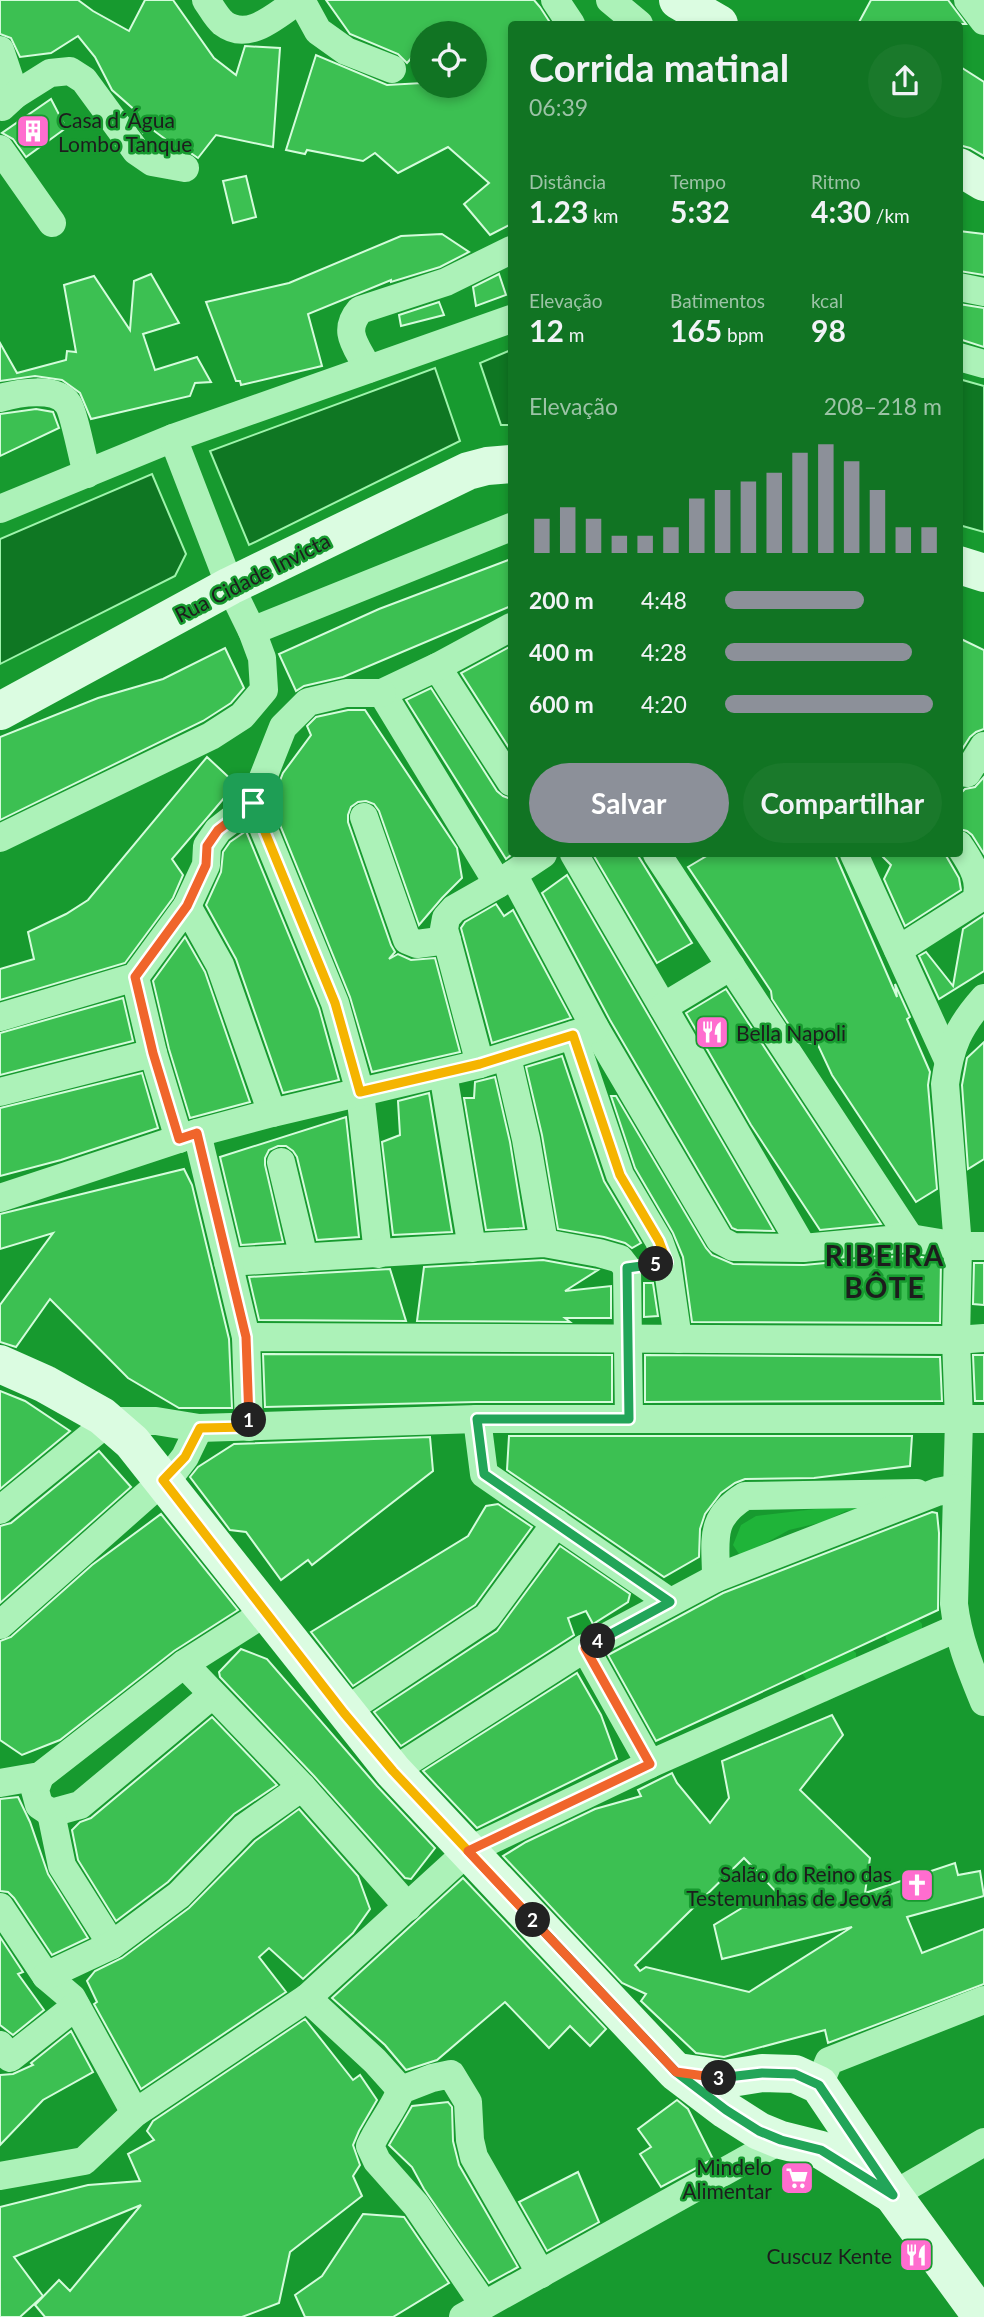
<!DOCTYPE html>
<html lang="pt">
<head>
<meta charset="utf-8">
<style>
  :root { --surface:#117423; --page:#1a792b; --text:#f1f3f6; --muted:#9cc3a6; --accent:#8c9099 }
  body { margin:0; font-family:Lato,sans-serif; background:var(--page); color:var(--text); height:100vh; display:flex; flex-direction:column; font-size:26px; white-space:nowrap }
  * { box-sizing:border-box; margin:0 }
  p { font-size:23px; color:var(--muted) }
  .icon { flex:none; width:38px; height:38px; fill:none; stroke:currentColor; stroke-width:2; stroke-linecap:round; stroke-linejoin:round }
  .map { position:relative; flex:1; overflow:hidden }
  .drawer { position:absolute; left:508px; top:21px; width:455px; height:836px; display:flex; flex-direction:column; background:var(--surface); border-radius:7px; box-shadow:0 4px 10px #0003 }
  .drawer>* { flex:none }
  .fabs { position:absolute; left:410px; top:21px; display:grid; gap:14px }
  .fabs a { display:grid; place-items:center; width:77px; height:77px; border-radius:50%; background:var(--surface); box-shadow:0 4px 10px #0003; font-size:35px }
  .pin { position:absolute; display:grid; place-items:center; width:60px; height:60px; color:#fff; margin:-30px; border-radius:14px; box-shadow:0 4px 10px #0006 }
  .km { position:absolute; width:35px; height:35px; margin:-18px; border-radius:50%; background:#222; color:#fff; font-size:19px; line-height:35px; text-align:center }
  .round { display:grid; place-items:center; flex:none; width:74px; height:74px; border-radius:37px; background:var(--page) }
  .overview { display:flex; align-items:center; justify-content:space-between; height:119px; padding:0 21px }
  h1 { font-size:38px; font-weight:700; line-height:52px }
  .stats { display:grid; grid-template-columns:repeat(3,1fr); gap:10px; height:119px; padding:7px 21px }
  .stats div { display:grid; align-content:center }
  .stats b { font-size:30px; font-weight:700 }
  .stats small { font-size:19px; font-weight:400 }
  .stats p { font-size:19px }
  .chart { height:196px; padding:14px 21px }
  .chart p { display:flex; justify-content:space-between }
  .chart svg { width:100%; height:126px; margin-top:7px; stroke:var(--accent); stroke-width:6 }
  .action { display:flex; gap:14px; margin-top:auto; padding:14px 21px }
  .action a { flex:1; height:80px; border-radius:42px; background:var(--accent); color:#fff; font-size:28px; font-weight:700; line-height:80px; text-align:center }
  .action a+a { background:var(--page); color:var(--text) }
  ul { padding:0 21px; list-style:none; font-size:23px }
  li { display:grid; grid-template-columns:112px 84px 1fr; align-items:center; height:52px }
  li i { height:18px; border-radius:9px; background:var(--accent) }
  .map>svg:first-child { display:block }
  .green { fill:#1fb439 }
  .water { fill:#0f7723; stroke:#9ff4ac; stroke-width:2 }
  .building { fill:#3cc052; stroke:#d4fcdb; stroke-width:2; fill-rule:evenodd }
  .lines { fill:none; stroke-linecap:round; stroke-linejoin:round }
  .minor { stroke:#acf2b8; stroke-width:28 }
  .secondary { stroke:#dbfce1; stroke-width:38 }
  .split-1-casing { stroke:#fff; stroke-width:14 }
  .split-2-casing { stroke:#fff; stroke-width:14 }
  .split-3-casing { stroke:#fff; stroke-width:14 }
  .split-4-casing { stroke:#fff; stroke-width:14 }
  .split-5-casing { stroke:#fff; stroke-width:14 }
  .split-6-casing { stroke:#fff; stroke-width:14 }
  .split-1 { stroke:#f0652b; stroke-width:9 }
  .split-2 { stroke:#f5b400; stroke-width:9 }
  .split-3 { stroke:#22a559; stroke-width:9 }
  .split-4 { stroke:#f0652b; stroke-width:9 }
  .split-5 { stroke:#22a559; stroke-width:9 }
  .split-6 { stroke:#f5b400; stroke-width:9 }
  .labels { text-anchor:middle; dominant-baseline:central; stroke-width:5; stroke-linejoin:round; paint-order:stroke }
  .poi-label { font-size:21px; fill:#1d1d1d; stroke:#179a2f; text-anchor:end }
  .street-label { font-size:21px; fill:#1d1d1d; stroke:#179a2f }
  .district-label { font-size:28px; font-weight:bold; letter-spacing:2px; fill:#1d1d1d; stroke:#179a2f }
</style>
</head>
<body>
<div class="map">
<svg width="984" height="2317" viewBox="0 0 984 2317">
  <rect width="100%" height="100%" fill="#179a2f"/>
  <!-- green -->
  <g class="green">
    <polygon points="841,1506 877,1509 846,1511 823,1522 789,1530 741,1557 733,1545 741,1525 756,1516"/>
    <polygon points="909,1610 922,1624 922,1654 909,1661 886,1639 884,1623"/>
    <polygon points="842,1640 856,1653 857,1685 826,1702 802,1674 819,1642"/>
  </g>
  <!-- water -->
  <g class="water">
    <polygon points="511,350 511,425 501,425 480,363"/>
    <polygon points="435,368 460,441 249,545 210,451"/>
    <polygon points="959,379 984,386 984,532 959,525"/>
    <polygon points="152,474 186,554 175,576 0,664 0,539"/>
  </g>
  <!-- building -->
  <g class="building">
    <polygon points="0,0 78,0 93,11 129,31 145,0 173,0 214,58 236,75 245,46 280,48 273,147 216,135 198,158 189,152 180,150 153,130 143,133 131,117 137,112 112,90 95,57 78,36 51,53 20,57 11,38 0,34"/>
    <polygon points="326,0 534,0 540,7 551,24 511,24 511,224 490,235 464,204 489,183 448,147 398,173 375,153 363,161 307,150 305,154 286,150 316,55 387,85 422,83 422,86 474,86 474,33 422,33 422,46 407,63 398,54 350,34"/>
    <polygon points="871,0 948,0 966,24 858,24"/>
    <polygon points="959,66 984,82 984,156 970,148 959,145"/>
    <polygon points="51,99 66,128 26,157 13,139 2,133"/>
    <polygon points="246,176 256,217 233,223 223,181"/>
    <polygon points="959,231 984,234 984,275 959,271"/>
    <polygon points="442,234 469,252 440,267 391,282 391,280 308,314 322,366 241,385 240,381 236,381 206,302 289,283 401,236"/>
    <polygon points="151,274 179,323 143,334 155,370 197,357 211,382 195,383 190,396 91,419 80,393 62,380 35,376 0,381 0,343 17,373 66,360 67,351 76,352 64,285 94,276 130,330 134,281"/>
    <polygon points="499,274 506,295 476,306 473,287"/>
    <polygon points="439,302 444,315 401,326 399,315"/>
    <polygon points="959,304 984,308 984,347 959,339"/>
    <polygon points="36,409 53,412 59,428 0,456 0,414"/>
    <polygon points="511,559 511,606 343,677 304,686 296,691 279,654 379,609"/>
    <polygon points="959,638 984,650 984,729 976,732 970,737 959,754"/>
    <polygon points="511,646 511,751 461,673"/>
    <polygon points="225,648 244,688 231,703 203,721 0,820 0,737 98,698 163,679"/>
    <polygon points="431,688 497,791 503,796 511,799 511,855 506,859 406,700"/>
    <polygon points="348,710 365,710 457,848 462,878 442,898 419,925 379,811 374,804 366,801 358,802 351,807 348,815 348,822 391,945 395,952 389,959 398,954 411,960 435,958 460,1052 372,1072 350,997 271,803 283,773 311,735 307,726 316,717"/>
    <polygon points="207,757 236,784 172,859 183,875 173,898 125,963 0,1000 0,969 34,959 28,932 66,914 88,900"/>
    <polygon points="984,777 984,854 972,835 967,831 959,829 959,795 965,789 975,787"/>
    <polygon points="246,831 319,1008 339,1080 283,1093 236,959 206,905 221,872 223,852 230,842"/>
    <polygon points="597,854 637,854 692,943 657,963 594,856"/>
    <polygon points="710,854 835,854 897,997 895,984 910,1017 907,1019 930,1072 928,1085 937,1189 916,1202 832,1075 818,1045 799,1040 772,999 771,991 688,867"/>
    <polygon points="880,854 945,854 959,878 961,890 905,926 884,879 891,865"/>
    <polygon points="567,875 774,1231 737,1230 732,1228 610,1020 542,893"/>
    <polygon points="496,904 504,916 513,910 571,1018 492,1043 461,928 465,922"/>
    <polygon points="984,915 984,971 939,999 919,956 926,952 953,986 963,929"/>
    <polygon points="185,937 205,972 250,1102 190,1118 169,1049 153,981"/>
    <polygon points="726,989 881,1224 820,1230 751,1125 686,1013"/>
    <polygon points="123,998 133,1041 0,1075 0,1033"/>
    <polygon points="984,1042 984,1159 968,1169 962,1085 967,1058"/>
    <polygon points="562,1056 604,1181 641,1243 632,1248 625,1243 604,1237 558,1229 542,1135 526,1067"/>
    <polygon points="142,1073 158,1128 61,1160 0,1176 0,1108"/>
    <polygon points="495,1077 510,1142 524,1228 486,1230 464,1098 474,1098 475,1082"/>
    <polygon points="429,1093 452,1232 393,1235 382,1142 400,1135 398,1101"/>
    <polygon points="611,1096 616,1096 706,1248 712,1255 733,1264 804,1265 909,1255 941,1260 940,1323 692,1322 683,1257 673,1233 635,1168"/>
    <polygon points="346,1117 359,1237 317,1240 297,1157 293,1151 286,1146 278,1146 269,1150 265,1158 265,1165 283,1242 241,1245 220,1157"/>
    <polygon points="184,1169 192,1185 229,1339 232,1408 179,1408 128,1378 50,1299 16,1347 0,1342 0,1305 53,1233 0,1249 0,1214"/>
    <polygon points="543,1260 598,1270 565,1291 611,1286 611,1318 565,1318 570,1322 417,1321 424,1267"/>
    <polygon points="974,1263 984,1263 984,1305 973,1304"/>
    <polygon points="390,1269 406,1321 259,1320 249,1277"/>
    <polygon points="644,1283 653,1283 658,1316 644,1317"/>
    <polygon points="263,1354 612,1355 612,1402 476,1402 265,1407"/>
    <polygon points="645,1355 940,1357 942,1401 645,1402"/>
    <polygon points="973,1355 984,1355 984,1401 975,1401"/>
    <polygon points="0,1391 25,1401 70,1431 0,1489"/>
    <polygon points="509,1436 912,1436 910,1466 814,1478 745,1479 735,1483 721,1493 705,1514 700,1529 699,1557 664,1577 507,1470"/>
    <polygon points="430,1437 433,1471 312,1565 308,1560 281,1580 246,1532 230,1530 190,1477 198,1467 234,1444"/>
    <polygon points="99,1451 131,1487 0,1603 0,1526 11,1523"/>
    <polygon points="498,1504 532,1527 475,1605 353,1686 311,1632 468,1536 486,1506"/>
    <polygon points="932,1512 937,1513 939,1533 938,1610 656,1741 608,1655 723,1593"/>
    <polygon points="161,1514 238,1610 174,1651 60,1740 22,1755 0,1740 0,1641 11,1637 92,1565"/>
    <polygon points="560,1546 630,1594 628,1602 593,1624 586,1611 568,1618 574,1635 401,1746 374,1712 497,1631"/>
    <polygon points="241,1649 267,1659 377,1786 435,1848 411,1879 405,1878 314,1776 220,1677 219,1672"/>
    <polygon points="577,1673 601,1715 617,1759 477,1828 423,1771"/>
    <path d="M832 1715 843 1735 800 1790 870 1858 865 1893 955 1863 958 1875 980 1871 984 1896 907 1917 922 1953 984 1929V1984L828 2043 825 2030 724 2057 696 2053 641 2001 646 1994 622 1983 503 1856 526 1842 595 1809 641 1796 638 1790 672 1773 677 1783 710 1823 729 1798 722 1761ZM744 1858 784 1900 742 1908 714 1925 722 1959 852 1927 749 1992 646 1967 640 1971 635 1965Z"/>
    <polygon points="212,1717 277,1785 234,1814 168,1882 116,1921 78,1860 72,1830 80,1822 91,1818"/>
    <polygon points="18,1797 30,1822 48,1874 88,1938 52,1955 14,1898 8,1892 0,1891 0,1799"/>
    <polygon points="299,1809 358,1876 370,1909 353,1933 303,1979 269,1948 259,1957 286,1992 141,2089 94,2004 97,2002 87,1981 95,1971 122,1958 189,1908 255,1841"/>
    <polygon points="463,1878 606,2029 590,2046 570,2026 549,2048 505,2002 437,2060 406,2070 385,2045 332,1998"/>
    <polygon points="0,1937 23,1972 18,1974 44,2010 13,2035 0,2025"/>
    <polygon points="305,2019 353,2080 360,2075 377,2100 359,2131 353,2145 360,2165 353,2176 362,2196 290,2252 279,2303 242,2317 45,2317 35,2305 59,2280 70,2291 141,2205 14,2257 43,2296 20,2317 0,2317 0,2207 88,2185 140,2181 128,2154 154,2140 147,2131 153,2121"/>
    <polygon points="71,2031 93,2072 43,2100 0,2145 0,2075 13,2074 33,2065 31,2063"/>
    <polygon points="677,2100 688,2109 713,2159 661,2187 640,2154 651,2147 638,2129"/>
    <polygon points="448,2102 452,2107 453,2141 459,2165 518,2267 489,2283 424,2189 412,2167 389,2145 412,2106"/>
    <polygon points="578,2172 599,2222 547,2251 519,2202"/>
    <polygon points="363,2214 404,2217 449,2283 393,2317 305,2317 295,2295 322,2276"/>
  </g>
  <g class="lines">
    <!-- minor -->
    <g class="minor">
      <path d="M206 0C211 7 216 17 223 23 249 43 277 14 299 0"/>
      <polyline points="301,0 318,31 346,51 392,69"/>
      <polyline points="555,0 571,24"/>
      <polyline points="610,0 639,24"/>
      <polyline points="968,0 984,21"/>
      <polyline points="0,50 15,95"/>
      <polyline points="2,107 15,95 50,73 70,71 84,80 136,151 152,162 185,168"/>
      <polyline points="0,149 52,223"/>
      <polyline points="959,287 984,292"/>
      <polyline points="959,357 984,364"/>
      <path d="M368 369C357 346 341 332 360 310L446 282 511 250"/>
      <path d="M0 398C18 393 56 386 68 404 74 413 83 460 87 474"/>
      <polyline points="0,509 173,438"/>
      <polyline points="252,631 511,527"/>
      <polyline points="437,667 511,782"/>
      <polyline points="967,773 984,746"/>
      <polyline points="253,803 335,1003 360,1092 378,1254"/>
      <polyline points="364,817 407,940 417,944 447,940"/>
      <polyline points="0,838 211,736 242,716 264,690 262,658 252,631 230,586 173,438 511,319"/>
      <polyline points="574,854 803,1248"/>
      <polyline points="657,854 910,1238"/>
      <polyline points="854,854 948,1060"/>
      <polyline points="513,874 595,1028 720,1240 733,1247 803,1248 910,1238 958,1246 984,1246"/>
      <polyline points="498,884 382,693 437,667 511,627"/>
      <polyline points="187,906 206,865 207,846 218,830 253,803 283,727 308,702 346,693 382,693"/>
      <path d="M898 950 975 901C984 881 970 862 959 845"/>
      <polyline points="135,977 153,1053 179,1139"/>
      <path d="M984 998C959 1026 950 1046 945 1084L958 1246 956 1340 959 1420 954 1604C958 1639 971 1670 984 1702"/>
      <polyline points="663,1007 731,966"/>
      <polyline points="0,1017 135,977 187,906 220,965 272,1113"/>
      <polyline points="573,1035 620,1175 659,1241 667,1263 678,1339"/>
      <polyline points="507,1057 526,1139 544,1243"/>
      <polyline points="480,1064 444,929 446,918 454,909 498,884 543,854"/>
      <polyline points="443,1073 472,1248"/>
      <polyline points="0,1092 153,1053"/>
      <polyline points="281,1162 304,1258"/>
      <polyline points="0,1198 197,1133"/>
      <polyline points="228,1262 544,1243 599,1253 620,1259 627,1268 629,1419"/>
      <polyline points="246,1337 197,1133 272,1113 480,1064 595,1028"/>
      <polyline points="477,1419 484,1474 670,1602"/>
      <polyline points="249,1427 246,1337 956,1340 984,1338"/>
      <polyline points="0,1510 109,1421 156,1421 199,1428 477,1419 984,1419"/>
      <path d="M716 1578C716 1540 708 1519 745 1496L917 1493"/>
      <polyline points="0,1625 175,1470 185,1457 199,1428"/>
      <polyline points="585,1648 650,1764"/>
      <polyline points="184,1664 302,1787 408,1907"/>
      <polyline points="344,1712 487,1617 556,1523"/>
      <polyline points="393,1771 585,1648 716,1578 937,1492 957,1488"/>
      <polyline points="40,1776 35,1790 39,1805 51,1813 80,1805 212,1695"/>
      <polyline points="0,1783 40,1776 184,1664 266,1612"/>
      <polyline points="51,1813 62,1866 112,1945"/>
      <polyline points="0,1907 46,1976 72,1998 135,2113"/>
      <polyline points="46,1976 112,1945 179,1895 244,1828 302,1787"/>
      <polyline points="307,1998 375,2061 401,2090"/>
      <polyline points="0,2045 10,2058 76,2006"/>
      <polyline points="819,2085 829,2061 984,2000"/>
      <polyline points="0,2176 84,2161 135,2113 307,1998 468,1851 650,1764 957,1628"/>
      <polyline points="893,2195 984,2142"/>
      <path d="M484 2305 416 2205 377 2161 370 2146C379 2126 393 2110 401 2090L432 2078 451 2074 468 2102 470 2140 474 2157 541 2274"/>
      <polyline points="463,2317 781,2140"/>
    </g>
    <!-- secondary -->
    <g class="secondary">
      <polyline points="678,0 719,24"/>
      <polyline points="959,167 984,182"/>
      <polyline points="959,565 984,573"/>
      <polyline points="0,711 230,586 468,471 487,466 511,464"/>
      <polyline points="0,1364 45,1384 102,1416 132,1442 393,1771 676,2072 726,2110 759,2131 781,2140 821,2150 893,2195"/>
      <polyline points="678,2072 725,2079 762,2073 795,2074 819,2085 893,2195 982,2317"/>
    </g>
  </g>
  <g class="lines">
    <!-- split-1 casing -->
    <g class="split-1-casing">
      <polyline id="split-1" points="249,1420 246,1337 197,1133 179,1139 153,1053 135,977 187,906 206,865 207,846 218,830 253,803"/>
    </g>
    <!-- split-2 casing -->
    <g class="split-2-casing">
      <polyline id="split-2" points="249,1420 249,1427 200,1428 185,1457 163,1480 344,1713 393,1771 533,1920"/>
    </g>
    <!-- split-3 casing -->
    <g class="split-3-casing">
      <polyline id="split-3" points="533,1920 676,2072 726,2110 759,2131 781,2140 821,2150 893,2195 819,2085 795,2074 762,2073 719,2078"/>
    </g>
    <!-- split-4 casing -->
    <g class="split-4-casing">
      <polyline id="split-4" points="598,1641 585,1648 650,1764 468,1851 676,2072 719,2078"/>
    </g>
    <!-- split-5 casing -->
    <g class="split-5-casing">
      <polyline id="split-5" points="598,1641 670,1602 484,1474 477,1419 629,1419 627,1268 656,1264"/>
    </g>
    <!-- split-6 casing -->
    <g class="split-6-casing">
      <polyline id="split-6" points="253,803 335,1003 360,1092 480,1064 573,1035 620,1175 659,1241 667,1262 656,1264"/>
    </g>
    <!-- split-1 -->
    <use href="#split-1" class="split-1"/>
    <!-- split-2 -->
    <use href="#split-2" class="split-2"/>
    <!-- split-3 -->
    <use href="#split-3" class="split-3"/>
    <!-- split-4 -->
    <use href="#split-4" class="split-4"/>
    <!-- split-5 -->
    <use href="#split-5" class="split-5"/>
    <!-- split-6 -->
    <use href="#split-6" class="split-6"/>
  </g>
  <!-- icons -->
  <defs>
    <g id="building-square" transform="scale(1.75)"><rect x="-9" y="-9" width="18" height="18" rx="4" fill="#ff6dcf" stroke="#179a2f"/><path d="M-4-6H4V6H1V3H-1V6H-4ZM-2.5-4.3h1.7v1.8h-1.7ZM.8-4.3h1.7v1.8H.8ZM-2.5-1h1.7V.8h-1.7ZM.8-1h1.7V.8H.8Z" fill="#fff"/></g>
    <g id="restaurant-square" transform="scale(1.75)"><rect x="-9" y="-9" width="18" height="18" rx="4" fill="#ff6dcf" stroke="#179a2f"/><path d="M-5-6h1v4h1v-4h1v4h1v-4h1v5L-1.5 .5V6h-2V.5L-5-1ZM5-6V6H3V1.5H1.5Q1.5-4 5-6Z" fill="#fff"/></g>
    <g id="church-square" transform="scale(1.75)"><rect x="-9" y="-9" width="18" height="18" rx="4" fill="#ff6dcf" stroke="#179a2f"/><path d="M-1.2-6h2.4v3.5h3.3v2.4h-3.3V6h-2.4V-.1h-3.3v-2.4h3.3Z" fill="#fff"/></g>
    <g id="supermarket-square" transform="scale(1.75)"><rect x="-9" y="-9" width="18" height="18" rx="4" fill="#ff6dcf" stroke="#179a2f"/><path d="M-6-5.5h2.5l.6 2H6L4.5 2H-2.5L-4.4-4H-6ZM-1.5 3.2a1.3 1.3 0 1 0 .1 0ZM3 3.2a1.3 1.3 0 1 0 .1 0Z" fill="#fff"/></g>
  </defs>
  <g fill-rule="evenodd">
    <use href="#building-square" x="33" y="131"/>
    <use href="#restaurant-square" x="712" y="1032"/>
    <use href="#church-square" x="917" y="1885"/>
    <use href="#supermarket-square" x="797" y="2178"/>
    <use href="#restaurant-square" x="916" y="2255"/>
  </g>
  <g class="labels">
    <!-- poi labels -->
    <g class="poi-label">
      <text x="58" y="119" text-anchor="start">Casa d´Água<tspan x="58" dy="24">Lombo Tanque</tspan></text>
      <text x="736" y="1032" text-anchor="start">Bella Napoli</text>
      <text x="892" y="1873">Salão do Reino das<tspan x="892" dy="24">Testemunhas de Jeová</tspan></text>
      <text x="772" y="2166">Mindelo<tspan x="772" dy="24">Alimentar</tspan></text>
      <text x="892" y="2255">Cuscuz Kente</text>
    </g>
    <!-- street labels -->
    <g class="street-label">
      <text transform="translate(252 577) rotate(-27)">Rua Cidade Invicta</text>
    </g>
    <!-- district labels -->
    <g class="district-label">
      <text x="885" y="1255">RIBEIRA<tspan x="885" dy="32">BÔTE</tspan></text>
    </g>
  </g>
</svg>
<div class="fabs">
<a><svg class="icon" aria-label="locate" viewBox="0 0 24 24"><circle cx="12" cy="12" r="6"/><path d="M12 2v4M12 18v4M2 12h4M18 12h4"/></svg></a>
</div>
<div class="pin" style="left:253px;top:803px;background:#1e9e55"><svg class="icon" aria-label="arrive" viewBox="0 0 24 24"><path d="M6 21V4h12l-3 4 3 4H6"/></svg></div>
<b class="km" style="left:249px;top:1420px">1</b>
<b class="km" style="left:533px;top:1920px">2</b>
<b class="km" style="left:719px;top:2078px">3</b>
<b class="km" style="left:598px;top:1641px">4</b>
<b class="km" style="left:656px;top:1264px">5</b>
<section class="drawer">
<div class="overview"><div><h1>Corrida matinal</h1><p>06:39</p></div><a class="round"><svg class="icon" aria-label="share" viewBox="0 0 24 24"><path d="M12 15V3M7 8l5-5 5 5M5 13v7h14v-7"/></svg></a></div>
<div class="stats">
<div><p>Distância</p><b>1.23<small> km</small></b></div>
<div><p>Tempo</p><b>5:32</b></div>
<div><p>Ritmo</p><b>4:30<small> /km</small></b></div>
</div>
<div class="stats">
<div><p>Elevação</p><b>12<small> m</small></b></div>
<div><p>Batimentos</p><b>165<small> bpm</small></b></div>
<div><p>kcal</p><b>98</b></div>
</div>
<div class="chart"><p><span>Elevação</span>208–218 m</p>
<svg viewBox="0 0 160 44" preserveAspectRatio="none"><path d="M5 44V32M15 44V28M25 44V32M35 44V38M45 44V38M55 44V35M65 44V25M75 44V22M85 44V19M95 44V16M105 44V9M115 44V6M125 44V12M135 44V22M145 44V35M155 44V35"/></svg>
</div>
<ul>
<li><b>200 m</b>4:48<i style="width:64%"></i></li>
<li><b>400 m</b>4:28<i style="width:86%"></i></li>
<li><b>600 m</b>4:20<i style="width:96%"></i></li>
</ul>
<div class="action"><a>Salvar</a><a>Compartilhar</a></div>
</section>
</div>
</body>
</html>
